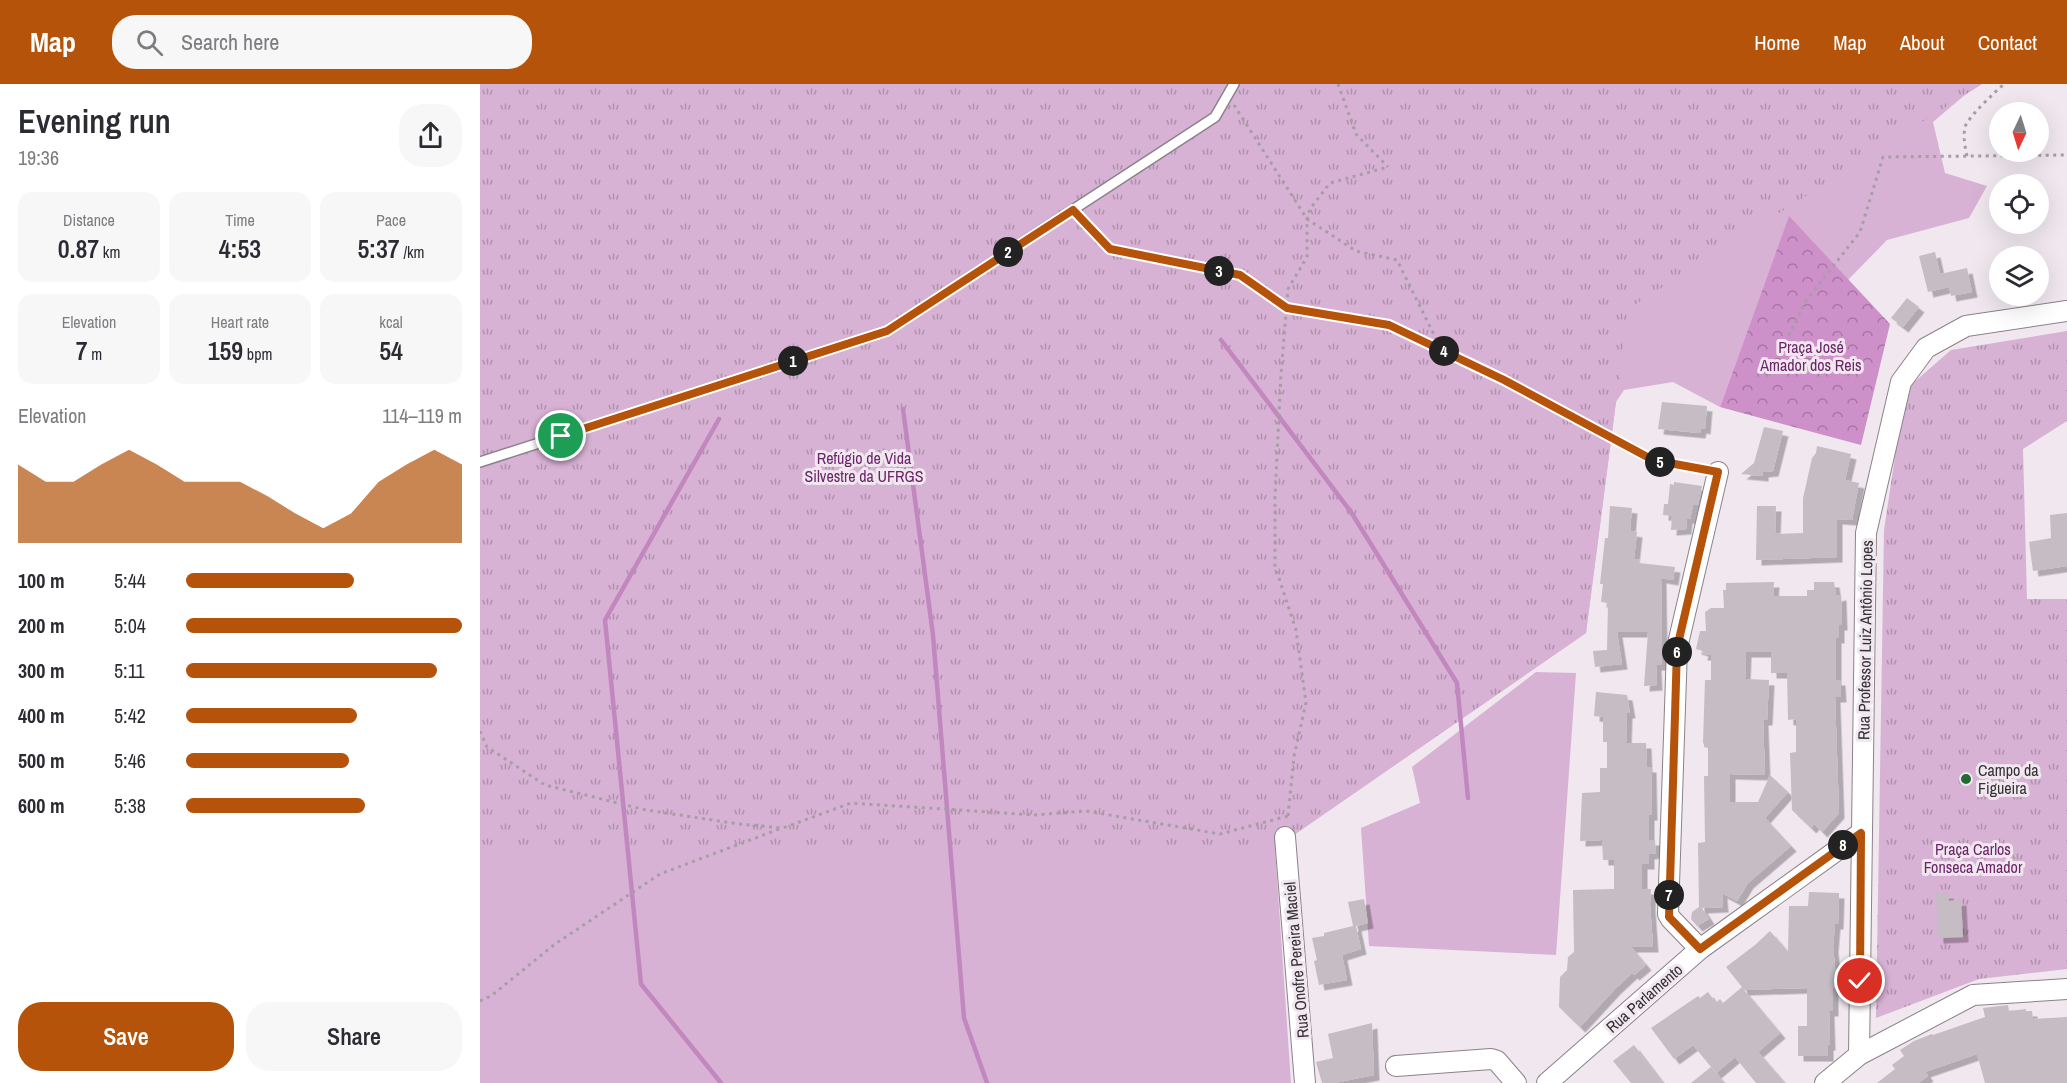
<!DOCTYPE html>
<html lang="en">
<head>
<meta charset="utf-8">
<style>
  :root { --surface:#fff; --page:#f7f7f7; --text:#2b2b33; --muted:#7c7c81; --accent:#b45309 }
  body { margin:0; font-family:"Archivo Narrow",sans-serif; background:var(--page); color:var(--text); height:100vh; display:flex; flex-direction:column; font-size:22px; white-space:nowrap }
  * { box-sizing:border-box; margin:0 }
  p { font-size:20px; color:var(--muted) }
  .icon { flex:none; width:33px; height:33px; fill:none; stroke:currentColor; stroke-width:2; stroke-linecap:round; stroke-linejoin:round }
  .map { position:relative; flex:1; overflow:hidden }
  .panel { display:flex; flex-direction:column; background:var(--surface); width:480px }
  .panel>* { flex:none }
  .needle { width:39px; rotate:184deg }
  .controls { position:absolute; left:1509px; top:18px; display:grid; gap:12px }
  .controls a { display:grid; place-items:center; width:60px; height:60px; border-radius:50%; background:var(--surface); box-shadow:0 6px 24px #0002; font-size:30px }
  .pin { position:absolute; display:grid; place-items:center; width:51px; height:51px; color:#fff; margin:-26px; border:3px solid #fff; border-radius:50%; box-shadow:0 2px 6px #0007 }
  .km { position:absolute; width:30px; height:30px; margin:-15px; border-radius:50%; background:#222; color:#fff; font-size:16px; line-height:30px; text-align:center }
  .round { display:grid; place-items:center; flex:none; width:63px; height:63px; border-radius:24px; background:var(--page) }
  .overview { display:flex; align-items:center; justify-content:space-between; height:102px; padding:0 18px }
  h1 { font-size:33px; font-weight:600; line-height:45px }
  .stats { display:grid; grid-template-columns:repeat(3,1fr); gap:9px; height:102px; padding:6px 18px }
  .stats div { display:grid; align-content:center; border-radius:15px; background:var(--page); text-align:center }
  .stats b { font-size:26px; font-weight:600 }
  .stats small { font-size:16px; font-weight:400 }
  .stats p { font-size:16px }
  .chart { height:168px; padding:12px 18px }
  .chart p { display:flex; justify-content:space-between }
  .chart svg { width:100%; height:108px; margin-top:6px; fill:var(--accent); opacity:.7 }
  .action { display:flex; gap:12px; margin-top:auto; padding:12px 18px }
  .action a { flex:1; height:69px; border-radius:24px; background:var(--accent); color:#fff; font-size:24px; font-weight:600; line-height:69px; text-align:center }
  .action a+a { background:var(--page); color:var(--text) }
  ul { padding:0 18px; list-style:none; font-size:20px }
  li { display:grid; grid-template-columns:96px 72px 1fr; align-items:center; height:45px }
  li i { height:15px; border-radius:8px; background:var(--accent) }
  header { display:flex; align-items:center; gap:36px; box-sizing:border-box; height:84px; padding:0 30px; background:var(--accent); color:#fff }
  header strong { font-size:28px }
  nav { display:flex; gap:33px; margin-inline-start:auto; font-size:21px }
  .search { width:420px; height:54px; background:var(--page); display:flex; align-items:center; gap:15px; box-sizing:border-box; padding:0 21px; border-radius:24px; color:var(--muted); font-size:22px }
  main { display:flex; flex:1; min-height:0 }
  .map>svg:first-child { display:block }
  .grass { fill:#d8b2d4 }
  .forest { fill:url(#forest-crowns) }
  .park { fill:url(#park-tufts) }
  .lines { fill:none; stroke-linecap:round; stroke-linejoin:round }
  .stream { stroke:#c287be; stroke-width:4.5 }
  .building { fill:#c5bcc4; filter:url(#shadow) }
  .service-casing { stroke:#8b828a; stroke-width:12 }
  .minor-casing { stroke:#8b828a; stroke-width:22 }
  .path { stroke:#a59fa5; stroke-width:3; stroke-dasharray:3 4.5; stroke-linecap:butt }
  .service { stroke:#fff; stroke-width:9 }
  .minor { stroke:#fff; stroke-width:20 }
  .route-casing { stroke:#fff; stroke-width:12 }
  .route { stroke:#b45309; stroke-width:8 }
  .poi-dot { fill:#226936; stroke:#f0e7ef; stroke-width:2 }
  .labels { text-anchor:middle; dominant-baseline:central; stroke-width:6; stroke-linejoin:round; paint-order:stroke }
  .park-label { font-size:16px; fill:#6c2569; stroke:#f0e7ef }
  .street-label { font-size:16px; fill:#343134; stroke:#f0e7ef }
  .poi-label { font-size:16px; fill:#343134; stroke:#f0e7ef; text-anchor:start }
</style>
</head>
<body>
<header>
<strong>Map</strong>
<div class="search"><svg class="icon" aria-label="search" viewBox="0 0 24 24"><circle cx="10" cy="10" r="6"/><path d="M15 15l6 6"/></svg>Search here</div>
<nav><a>Home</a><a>Map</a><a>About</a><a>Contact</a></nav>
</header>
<main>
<section class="panel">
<div class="overview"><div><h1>Evening run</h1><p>19:36</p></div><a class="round"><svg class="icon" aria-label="share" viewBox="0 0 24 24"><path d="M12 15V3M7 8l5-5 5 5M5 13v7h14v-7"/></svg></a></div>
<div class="stats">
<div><p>Distance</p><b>0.87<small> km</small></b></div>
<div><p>Time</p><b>4:53</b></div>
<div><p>Pace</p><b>5:37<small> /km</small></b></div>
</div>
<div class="stats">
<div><p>Elevation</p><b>7<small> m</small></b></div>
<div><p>Heart rate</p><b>159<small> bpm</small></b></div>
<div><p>kcal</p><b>54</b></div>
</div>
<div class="chart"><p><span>Elevation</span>114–119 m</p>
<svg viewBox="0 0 160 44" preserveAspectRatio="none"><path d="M0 44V12L10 19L20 19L30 12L40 6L50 12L60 19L70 19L80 19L90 25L100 32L110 38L120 32L130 19L140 12L150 6L160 12V44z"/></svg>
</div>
<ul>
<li><b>100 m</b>5:44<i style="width:61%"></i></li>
<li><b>200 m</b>5:04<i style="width:100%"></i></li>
<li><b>300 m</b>5:11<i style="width:91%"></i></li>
<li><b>400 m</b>5:42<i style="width:62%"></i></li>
<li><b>500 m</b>5:46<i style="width:59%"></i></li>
<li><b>600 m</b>5:38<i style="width:65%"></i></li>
</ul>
<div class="action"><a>Save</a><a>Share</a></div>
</section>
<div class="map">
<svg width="1587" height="999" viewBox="0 0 1587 999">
  <defs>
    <pattern id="forest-crowns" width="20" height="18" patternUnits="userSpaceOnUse" patternTransform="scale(1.5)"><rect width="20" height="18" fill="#cd90c8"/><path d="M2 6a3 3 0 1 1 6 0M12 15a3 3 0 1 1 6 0" fill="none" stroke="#a776a3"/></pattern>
    <pattern id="park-tufts" width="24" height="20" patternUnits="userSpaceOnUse" patternTransform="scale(1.5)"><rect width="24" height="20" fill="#d8b2d4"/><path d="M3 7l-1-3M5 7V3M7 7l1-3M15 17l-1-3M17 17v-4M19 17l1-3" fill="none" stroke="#b091ad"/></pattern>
    <filter id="shadow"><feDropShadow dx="5.5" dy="5.5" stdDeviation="0" flood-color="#0004"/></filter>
  </defs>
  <rect width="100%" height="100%" fill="#f0e7ef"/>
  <!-- grass -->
  <g class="grass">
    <polygon points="0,0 1502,0 1486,10 1453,38 1465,89 1507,102 1489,134 1407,156 1368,196 1309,133 1240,323 1193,298 1144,306 1136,318 1106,549 795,764 811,999 0,999"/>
    <polygon points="1056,588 1096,589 1076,871 889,862 881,744 940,719 932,683"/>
  </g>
  <!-- forest -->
  <polygon class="forest" points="1309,132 1410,240 1381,361 1240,323"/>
  <!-- park -->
  <g class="park">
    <polygon points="0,0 1502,0 1148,225 1106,549 795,764 0,767"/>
    <polygon points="1587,247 1587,337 1543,365 1547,515 1587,515 1587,885 1499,895 1396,934 1404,446 1425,306 1471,266"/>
  </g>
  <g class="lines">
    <!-- stream -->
    <g class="stream">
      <polyline points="741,256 871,428 977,599 988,714"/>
      <polyline points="423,325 453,551 484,934 507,999"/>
      <polyline points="239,335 125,536 161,900 241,999"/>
    </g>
  </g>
  <!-- building -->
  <g class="building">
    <polygon points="1455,168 1460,190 1487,184 1492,208 1471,212 1469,203 1448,208 1439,172"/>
    <polygon points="1427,214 1439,223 1423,243 1411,234"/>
    <polygon points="1182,318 1227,322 1225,345 1221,344 1220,349 1178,345"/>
    <polygon points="1284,343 1303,347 1293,387 1283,388 1283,392 1261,390 1274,379"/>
    <polygon points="1337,362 1371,370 1365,396 1379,399 1372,436 1357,435 1357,473 1276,476 1277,422 1296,422 1295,450 1323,449 1323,414 1332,374 1336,369"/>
    <polygon points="1194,398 1222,402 1218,421 1213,421 1210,435 1207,434 1206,445 1191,446 1192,432 1183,431 1184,420 1188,420 1190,400 1194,401"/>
    <polygon points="1130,422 1152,424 1150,447 1157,448 1154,475 1160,476 1159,479 1195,483 1193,496 1181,494 1182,560 1181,581 1176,581 1177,601 1164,602 1168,548 1137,548 1142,580 1115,583 1113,567 1127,566 1128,519 1121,518 1123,500 1120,500 1125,454 1128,454"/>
    <polygon points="1587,429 1587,482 1553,487 1549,458 1571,454 1570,431"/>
    <polygon points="1294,498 1293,512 1327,512 1327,506 1334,506 1334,498 1354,498 1356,512 1361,511 1362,541 1359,541 1359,554 1356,554 1356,596 1360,596 1361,613 1355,613 1359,729 1342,748 1334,740 1331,744 1312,726 1310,669 1316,668 1316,635 1308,636 1307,589 1291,589 1291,568 1266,568 1265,595 1289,596 1287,636 1283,636 1285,691 1250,690 1250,718 1278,718 1290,691 1308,708 1285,734 1311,762 1268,799 1257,817 1242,809 1243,823 1222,824 1229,835 1217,842 1211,835 1212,828 1219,823 1218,759 1225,758 1224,692 1228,692 1228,664 1224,663 1224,660 1223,659 1225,596 1231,596 1231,571 1222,571 1223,567 1216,565 1220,547 1226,547 1225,528 1231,524 1244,524 1243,506 1246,506 1246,499"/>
    <polygon points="1116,608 1147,611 1150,629 1147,629 1146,659 1166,659 1167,683 1171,683 1172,731 1169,731 1169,756 1175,756 1176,769 1169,770 1169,780 1162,780 1162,805 1171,805 1170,820 1173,863 1151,863 1166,881 1154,891 1152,889 1135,905 1100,943 1079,923 1080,893 1087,886 1088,873 1094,868 1093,806 1134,805 1134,776 1123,776 1122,756 1100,757 1102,709 1120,708 1120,684 1127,684 1127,658 1123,658 1123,633 1114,632"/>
    <polygon points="1329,808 1359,809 1358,840 1355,840 1353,863 1357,904 1353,904 1353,927 1349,927 1350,961 1348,961 1348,972 1318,972 1318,942 1327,942 1327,904 1264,906 1300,949 1278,968 1305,999 1276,999 1255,973 1236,989 1213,961 1194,975 1171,944 1218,912 1220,914 1228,908 1236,919 1240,915 1243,919 1262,903 1246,883 1275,861 1290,847 1308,868 1309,822 1328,822"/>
    <polygon points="1468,809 1469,817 1481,816 1483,853 1458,854 1456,810"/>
    <polygon points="884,815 888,839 876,842 881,865 862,871 867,896 839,901 834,877 837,876 832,854 844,852 844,849 848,848 873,842 868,818"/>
    <polygon points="1528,921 1529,927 1546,925 1546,927 1552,927 1553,935 1587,933 1587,999 1505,999 1497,970 1445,988 1448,992 1438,999 1397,999 1415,985 1412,981 1424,972 1420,966 1434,957 1452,950 1453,951 1505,933 1503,924"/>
    <polygon points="892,939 894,991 854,999 842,999 836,978 853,974 848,950"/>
    <polygon points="1154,961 1183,999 1151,999 1133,977"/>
    <polygon points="1231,983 1244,999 1211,999"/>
  </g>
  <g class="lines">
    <!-- service casing -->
    <g class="service-casing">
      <polyline id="service" points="0,378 407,247 735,33 754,0"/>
    </g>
    <!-- minor casing -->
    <g class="minor-casing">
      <g id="minor">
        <polyline points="805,753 825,999"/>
        <polyline points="1220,865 1191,835 1188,830 1197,564 1238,388"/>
        <polyline points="1379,971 1386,449 1421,298 1446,264 1486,242 1587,227"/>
        <polyline points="916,982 1011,975 1017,977 1036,999"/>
        <polyline points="1067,999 1220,865 1381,749"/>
        <polyline points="1345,999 1379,971 1493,911 1587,905"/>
      </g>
    </g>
    <!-- path -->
    <g class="path">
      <polyline points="858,0 876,50 908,83"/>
      <polyline points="754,21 827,135 876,167 917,176 961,265"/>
      <path d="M1487 72C1485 63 1483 53 1485 43 1488 33 1515 8 1524 0"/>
      <polyline points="602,135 630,165 760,191 807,224 909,241 1024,296 1173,376 1221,385"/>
      <polyline points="1289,292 1325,218 1380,148 1403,73 1587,71"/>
      <polyline points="0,647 7,663 65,701 166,726 259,740 303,744 371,719 554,731 606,727 740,750 808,732"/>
      <polyline points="808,732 814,672 826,619 816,546 795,482 795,413 801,290 808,205 827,173 827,135 830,125 850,99 908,83"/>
      <polyline points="0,917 11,912 75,860 180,790 302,744"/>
    </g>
    <!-- service -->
    <use href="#service" class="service"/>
    <!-- minor -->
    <use href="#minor" class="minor"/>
  </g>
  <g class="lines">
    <!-- route casing -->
    <g class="route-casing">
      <polyline id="route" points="81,352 407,247 593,126 630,165 760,191 807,224 909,241 1024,296 1173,376 1238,388 1197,564 1189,833 1220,865 1381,749 1380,897"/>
    </g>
    <!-- route -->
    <use href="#route" class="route"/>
  </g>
  <!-- markers -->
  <circle class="poi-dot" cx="1486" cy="695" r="6"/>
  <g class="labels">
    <!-- park labels -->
    <g class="park-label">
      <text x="1331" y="263">Praça José<tspan x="1331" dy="18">Amador dos Reis</tspan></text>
      <text x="384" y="374">Refúgio de Vida<tspan x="384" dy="18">Silvestre da UFRGS</tspan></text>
      <text x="1493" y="765">Praça Carlos<tspan x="1493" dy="18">Fonseca Amador</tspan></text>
    </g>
    <!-- street labels -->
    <g class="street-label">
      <text transform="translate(1385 556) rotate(-89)">Rua Professor Luiz Antônio Lopes</text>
      <text transform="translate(816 876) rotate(-95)">Rua Onofre Pereira Maciel</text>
      <text transform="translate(1164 914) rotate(-41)">Rua Parlamento</text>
    </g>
    <!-- poi labels -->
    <g class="poi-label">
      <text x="1498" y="686">Campo da<tspan x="1498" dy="18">Figueira</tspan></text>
    </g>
  </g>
</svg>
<div class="controls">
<a><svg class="needle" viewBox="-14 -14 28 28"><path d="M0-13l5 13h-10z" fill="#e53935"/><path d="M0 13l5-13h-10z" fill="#7c7c81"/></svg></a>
<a><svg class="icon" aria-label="locate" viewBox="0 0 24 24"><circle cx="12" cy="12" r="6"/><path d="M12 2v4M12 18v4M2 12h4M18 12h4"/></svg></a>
<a><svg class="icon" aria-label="layers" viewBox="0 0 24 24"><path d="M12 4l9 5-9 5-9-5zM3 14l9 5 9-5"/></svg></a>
</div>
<div class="pin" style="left:81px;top:352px;background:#1e9e55"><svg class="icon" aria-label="arrive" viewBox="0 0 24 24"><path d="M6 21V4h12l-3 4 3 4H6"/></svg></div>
<div class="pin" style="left:1380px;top:897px;background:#d93025"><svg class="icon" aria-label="check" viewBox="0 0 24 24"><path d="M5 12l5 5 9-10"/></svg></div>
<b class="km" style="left:313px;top:277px">1</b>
<b class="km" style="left:528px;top:168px">2</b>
<b class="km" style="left:739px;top:187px">3</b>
<b class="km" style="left:964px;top:267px">4</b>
<b class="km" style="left:1180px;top:378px">5</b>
<b class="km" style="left:1197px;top:568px">6</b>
<b class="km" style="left:1189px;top:811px">7</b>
<b class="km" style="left:1363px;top:761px">8</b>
</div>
</main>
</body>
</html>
